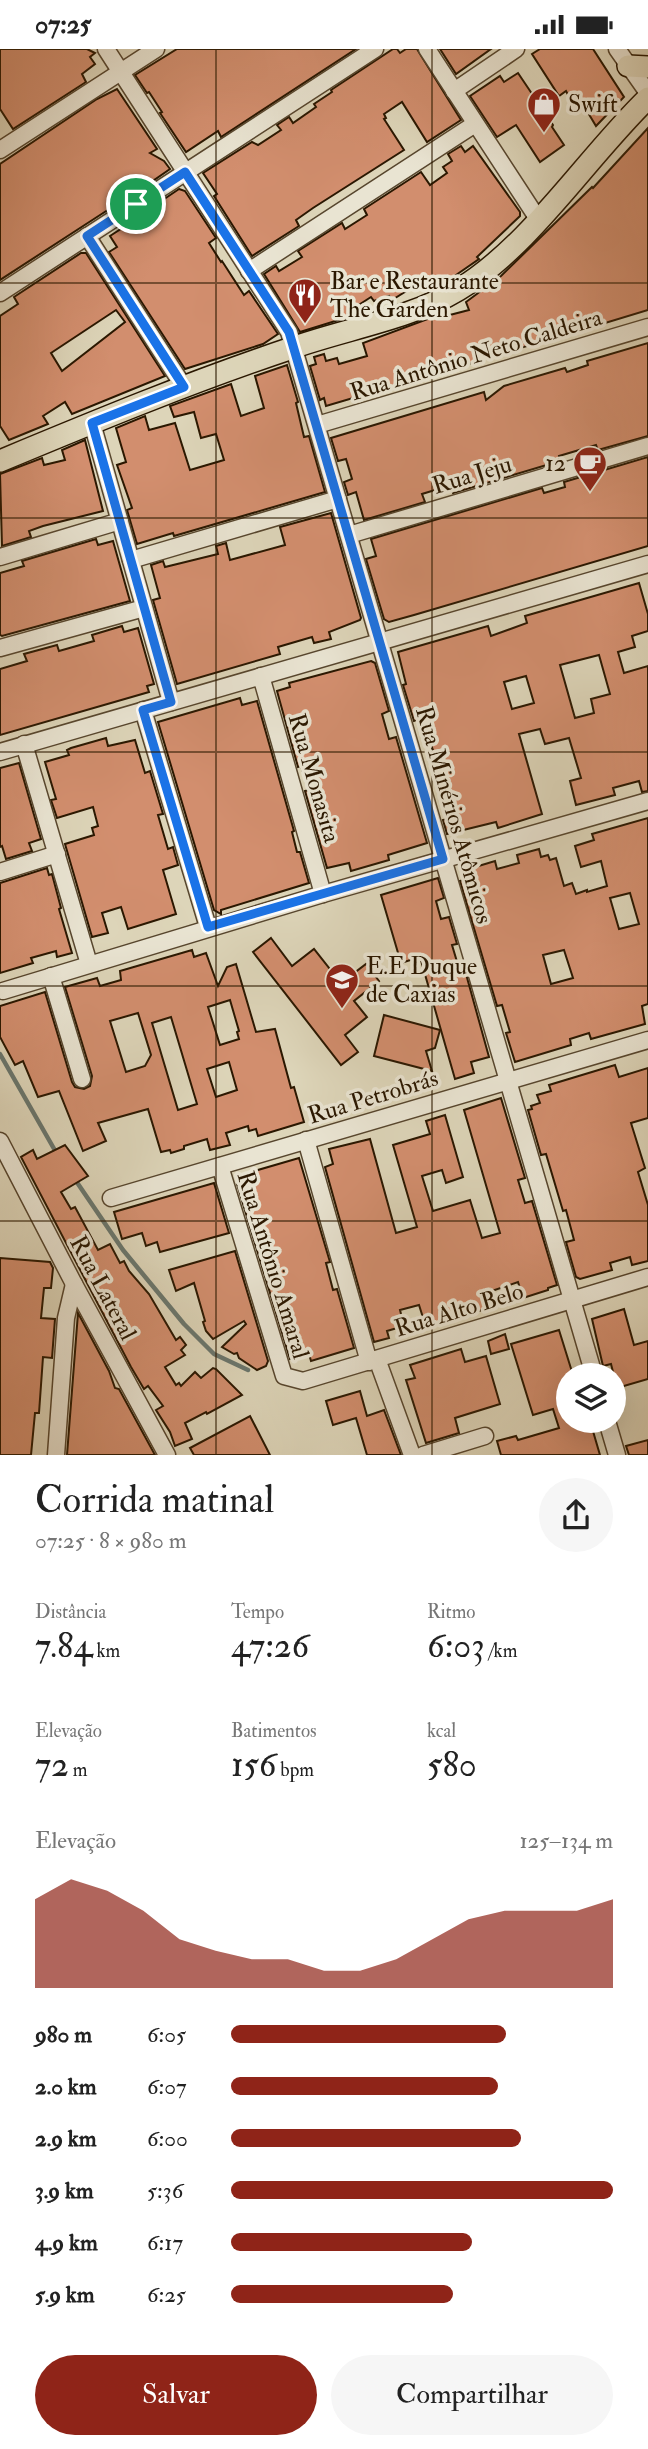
<!DOCTYPE html>
<html lang="pt">
<head>
<meta charset="utf-8">
<style>
  :root { --surface:#fff; --page:#f6f6f6; --text:#222; --muted:#767676; --accent:#8f2418 }
  body { margin:0; font-family:"IM FELL Double Pica",serif; background:var(--page); color:var(--text); height:100vh; display:flex; flex-direction:column; font-size:26px; white-space:nowrap }
  * { box-sizing:border-box; margin:0 }
  p { font-size:23px; color:var(--muted) }
  .icon { flex:none; width:38px; height:38px; fill:none; stroke:currentColor; stroke-width:2; stroke-linecap:round; stroke-linejoin:round }
  .map { position:relative; height:1406px; overflow:hidden }
  .details { display:flex; flex-direction:column; background:var(--surface); flex:1 }
  .details>* { flex:none }
  .fabs { position:absolute; left:556px; top:1314px; display:grid; gap:14px }
  .fabs a { display:grid; place-items:center; width:70px; height:70px; border-radius:50%; background:var(--surface); box-shadow:0 7px 28px #0002; font-size:35px }
  .pin { position:absolute; display:grid; place-items:center; width:60px; height:60px; color:#fff; margin:-30px; border:4px solid #fff; border-radius:50%; box-shadow:0 2px 7px #0007 }
  .round { display:grid; place-items:center; flex:none; width:74px; height:74px; border-radius:37px; background:var(--page) }
  .summary { display:flex; align-items:center; justify-content:space-between; height:119px; padding:0 35px }
  h1 { font-size:38px; font-weight:600; line-height:52px }
  .stats { display:grid; grid-template-columns:repeat(3,1fr); gap:10px; height:119px; padding:7px 35px }
  .stats div { display:grid; align-content:center }
  .stats b { font-size:35px; font-weight:600 }
  .stats small { font-size:19px; font-weight:400 }
  .stats p { font-size:19px }
  .chart { height:196px; padding:14px 35px }
  .chart p { display:flex; justify-content:space-between }
  .chart svg { width:100%; height:126px; margin-top:7px; fill:var(--accent); opacity:.7 }
  .cta { display:flex; gap:14px; margin-top:auto; padding:14px 35px }
  .cta a { flex:1; height:80px; border-radius:42px; background:var(--accent); color:#fff; font-size:28px; font-weight:600; line-height:80px; text-align:center }
  .cta a+a { background:var(--page); color:var(--text) }
  ul { padding:0 35px; list-style:none; font-size:23px }
  li { display:grid; grid-template-columns:112px 84px 1fr; align-items:center; height:52px }
  li i { height:18px; border-radius:9px; background:var(--accent) }
  .status { display:flex; justify-content:space-between; align-items:center; height:49px; padding:0 35px; background:var(--surface); direction:ltr }
  .status svg { height:19px; fill:currentColor }
  .map>svg:first-child { display:block }
  .lines { fill:none; stroke-linecap:round; stroke-linejoin:round }
  .stream { stroke:#6a776e; stroke-width:4.5 }
  .building { fill:#d28e6e; stroke:#2a1700; stroke-width:2; fill-rule:evenodd }
  .minor-casing { stroke:#57462e; stroke-width:19 }
  .major-casing { stroke:#2a1700; stroke-width:24 }
  .minor { stroke:#e9e4d2; stroke-width:16 }
  .major { stroke:#ddd5b9; stroke-width:21 }
  .route-casing { stroke:#fff; stroke-width:14 }
  .route { stroke:#1a73e8; stroke-width:9 }
  .grid { fill:none; stroke:#2a1700; stroke-width:2; stroke-opacity:0.55 }
  .labels { text-anchor:middle; dominant-baseline:central; stroke-width:7; stroke-linejoin:round; paint-order:stroke }
  .poi-label { font-size:24px; fill:#2a1700; stroke:#e9e4d2; text-anchor:start }
  .street-label { font-size:24px; fill:#2a1700; stroke:#e9e4d2 }
</style>
</head>
<body>
<div class="status"><b>07:25</b><svg viewBox="0 0 49 12"><path d="M0 12V9h3v3zM5 12V6h3v6zM10 12V3h3v9zM15 12V0h3v12zM26 1h20v11H26zM47 4h2v5h-2z"/></svg></div>
<div class="map">
<svg width="648" height="1406" viewBox="0 0 648 1406">
  <rect width="100%" height="100%" fill="#ddd5b9"/>
  <filter id="stains"><feTurbulence type="fractalNoise" baseFrequency=".00286" numOctaves="4"/><feColorMatrix values="0 0 0 0 .2 0 0 0 0 .09 0 0 0 0 .02 0 0 0 .5 -.17"/></filter>
  <radialGradient id="worn" r=".72"><stop offset=".6" stop-color="#630" stop-opacity="0"/><stop offset="1" stop-color="#630" stop-opacity=".3"/></radialGradient>
  <g class="lines">
    <!-- stream -->
    <g class="stream">
      <polyline points="0,1005 57,1105"/>
      <polyline points="74,1129 123,1201 184,1275 214,1305 248,1321"/>
    </g>
  </g>
  <!-- building -->
  <g class="building">
    <polygon points="0,0 87,0 95,4 90,8 95,15 82,25 86,33 13,80 0,60"/>
    <polygon points="177,0 356,0 221,88 218,82 186,103 160,64 162,63 149,43 147,44 135,26"/>
    <polygon points="393,0 397,0 400,4 406,0 417,0 461,71 427,93 402,53 384,65 386,69 384,70 404,101 313,159 296,171 299,177 252,207 214,147 217,145 203,124 252,93 258,96 281,81 277,76 289,68 293,74 316,58 314,55 332,43 331,41"/>
    <polygon points="440,0 491,0 456,25"/>
    <polygon points="540,0 593,0 624,48 596,77 584,57 576,61 566,42 559,47 532,5"/>
    <polygon points="518,24 553,76 552,78 564,96 540,113 516,76 497,88 470,47 500,27 504,33"/>
    <polygon points="117,40 157,100 150,104 164,112 170,120 144,138 140,132 114,149 117,155 0,231 0,115 97,50"/>
    <polygon points="648,79 648,261 592,278 590,271 571,278 573,283 497,306 496,303 474,309 475,313 326,357 324,349 320,351 310,317 316,315 314,308 324,305 326,312 337,309 339,315 367,307 363,294 441,265 442,268 469,261 466,253 501,227 592,138 593,139"/>
    <polygon points="461,97 465,103 473,97 520,163 520,167 477,208 479,210 456,226 440,235 438,230 431,235 430,233 413,238 392,251 389,247 374,252 371,248 354,259 358,265 300,283 264,225 276,217 279,222 302,208 298,202 342,174 345,180 367,166 364,160 421,123 430,136 447,124 443,118 452,112 448,105"/>
    <polygon points="179,140 185,142 216,189 209,194 221,213 222,212 244,246 249,242 278,285 263,295 185,320 109,203 117,198 110,187 127,176 128,178 133,175 139,183 156,171 150,162 154,157"/>
    <path d="M81 204H86L165 327 72 365 65 353 43 367 48 375 9 391 0 377V267L18 255 14 248ZM116 261 125 273 62 322 51 304Z"/>
    <polygon points="648,294 648,387 598,401 596,396 559,407 560,412 453,444 451,439 448,440 448,437 422,445 425,453 364,471 356,443 348,446 344,433 352,430 346,410 338,412 331,389 484,343 486,351 504,337 565,319 567,323 588,316 587,312"/>
    <polygon points="287,316 298,353 296,354 304,388 309,387 325,443 174,487 173,484 137,495 127,461 132,459 117,416 126,413 116,379 145,367 149,381 175,374 190,421 224,411 216,385 201,389 194,363 174,368 170,357 231,335 241,367 264,359 255,327"/>
    <polygon points="85,391 103,462 43,477 29,482 31,488 2,497 0,425 42,409 44,416 65,411 62,401"/>
    <polygon points="648,408 648,497 414,566 389,573 384,570 366,510 376,507 371,490 542,439 544,444 565,438 564,433"/>
    <polygon points="331,464 361,569 360,571 329,583 331,590 314,594 312,588 278,598 280,605 177,635 153,551 160,549 151,516 163,512 165,518 218,505 216,497 226,494 230,511 285,496 280,478"/>
    <polygon points="96,490 98,496 113,492 130,552 2,587 0,586 0,524 24,517 22,512"/>
    <path d="M639 534 648 565V582L632 587 635 598 618 603 624 624 648 617V742L642 743 639 732 613 739 615 746 576 756 570 732 581 729 569 689 545 695 540 680 519 685 542 765 498 779 496 773 447 785 443 771 448 770 438 736 440 735 438 716 422 669 414 672 403 636 406 635 398 603 488 577 491 587 527 574 525 567ZM599 606 610 645 591 650 594 664 575 669 560 616ZM526 627 534 654 512 660 504 633Z"/>
    <polygon points="122,577 124,583 138,579 154,635 147,637 149,643 0,686 0,620 27,612 24,605 57,596 59,602 94,592 92,586"/>
    <polygon points="371,612 375,614 389,662 382,665 389,690 396,688 427,794 388,806 389,811 351,822 349,814 327,819 305,742 309,741 301,717 298,718 277,642 290,638 289,634"/>
    <polygon points="240,649 242,656 257,652 294,782 292,783 297,803 300,803 309,834 221,861 221,865 214,861 158,673"/>
    <polygon points="106,689 108,697 135,691 145,724 150,722 163,765 158,766 168,800 173,798 178,816 163,821 176,865 128,880 121,858 102,864 108,884 92,888 65,795 94,786 92,779 98,777 93,758 57,769 51,751 56,750 45,713 69,706 67,701 71,699"/>
    <polygon points="19,714 41,790 29,794 32,802 6,810 2,797 0,798 0,719"/>
    <path d="M648 769V955L642 957 645 975 591 990 589 984 570 990 571 996 515 1013 506 984 510 983 502 956 497 957 460 832 464 831 462 822 495 812 497 820 519 814 517 806 539 800 541 808 548 806 550 811 556 809 564 837 572 834 576 845 587 841V843L607 837 601 812 581 818 575 797 594 791 592 785ZM630 844 639 875 619 880 610 849ZM564 901 573 929 551 935 543 906Z"/>
    <polygon points="47,819 49,826 52,825 61,859 59,860 72,904 57,908 56,902 31,909 33,914 0,924 0,834"/>
    <polygon points="438,829 444,849 436,852 441,870 449,868 457,895 452,896 461,926 466,925 489,1008 471,1013 474,1024 455,1030 420,908 401,914 381,846"/>
    <polygon points="271,889 292,917 314,900 341,934 366,915 379,932 354,952 367,968 345,986 358,1003 341,1016 253,903"/>
    <path d="M192 901 194 908 206 904 218 937 227 918 236 915 256 983 275 980 291 1039 294 1038 304 1073 258 1087 256 1080 249 1082 248 1077 226 1084 230 1096 210 1101 207 1090 184 1097V1100L171 1104 170 1101 161 1103 148 1060 98 1074 106 1092 83 1102 59 1042 38 1048 23 1012 15 1016 0 988V957L45 943 72 1033 75 1038 84 1040 90 1037 92 1027 65 938 97 929 100 937 121 931 120 922ZM230 951 239 982 237 983 239 990 220 996 208 958ZM138 964 151 1006 145 1017 126 1023 110 972ZM171 968 197 1055 178 1061 152 974ZM229 1013 237 1041 216 1048 207 1020Z"/>
    <polygon points="384,966 440,981 435,999 426,1002 432,1022 374,1007"/>
    <polygon points="615,1016 619,1028 648,1019 648,1069 631,1074 645,1119 638,1123 648,1156 648,1212 632,1216 630,1208 610,1214 612,1221 580,1230 576,1228 566,1193 574,1191 566,1161 563,1162 546,1105 541,1106 528,1061 532,1060 531,1057 540,1054 537,1046 551,1042 549,1036"/>
    <polygon points="501,1049 525,1129 518,1131 525,1154 532,1152 557,1236 548,1239 548,1241 523,1249 518,1233 486,1244 489,1259 426,1278 419,1256 400,1261 404,1277 387,1282 389,1289 374,1293 325,1118 333,1115 329,1100 370,1090 396,1184 417,1178 393,1096 430,1085 426,1072 445,1066 463,1128 446,1134 442,1121 422,1127 433,1162 470,1151 482,1189 500,1184 464,1061"/>
    <polygon points="65,1096 88,1127 61,1143 71,1160 75,1158 98,1201 110,1195 120,1214 124,1212 129,1222 149,1245 176,1291 180,1288 186,1296 181,1301 185,1306 165,1318 176,1336 179,1334 181,1337 195,1323 201,1329 213,1319 216,1320 242,1346 207,1365 206,1363 185,1374 192,1390 175,1397 170,1383 156,1361 163,1357 148,1337 144,1340 131,1318 21,1108 33,1101 37,1110"/>
    <polygon points="299,1109 330,1213 326,1214 333,1241 337,1240 354,1299 311,1312 309,1305 290,1310 237,1135 246,1132 244,1125"/>
    <polygon points="214,1134 229,1184 160,1203 157,1193 146,1197 142,1184 122,1190 114,1163"/>
    <polygon points="235,1202 268,1312 266,1317 257,1321 239,1309 237,1304 234,1305 222,1298 246,1275 244,1272 213,1290 206,1282 203,1273 205,1272 194,1234 176,1242 169,1221"/>
    <polygon points="0,1209 50,1213 53,1219 51,1239 44,1239 41,1269 55,1270 52,1309 43,1308 39,1364 35,1364 31,1406 0,1406"/>
    <polygon points="624,1260 634,1296 648,1292 648,1330 617,1339 611,1315 603,1317 592,1270"/>
    <polygon points="78,1264 109,1322 115,1339 119,1340 155,1406 67,1406"/>
    <polygon points="559,1281 573,1326 569,1326 569,1372 590,1372 600,1406 501,1406 497,1392 516,1387 518,1391 559,1379 553,1360 533,1366 511,1295"/>
    <polygon points="505,1285 509,1300 491,1305 488,1292"/>
    <polygon points="461,1300 465,1313 486,1307 500,1355 455,1369 459,1384 426,1394 406,1331 415,1329 410,1316"/>
    <polygon points="360,1342 367,1367 384,1361 401,1406 367,1406 356,1369 333,1376 326,1352"/>
    <polygon points="250,1367 270,1406 194,1406 190,1399"/>
    <polygon points="648,1391 648,1406 629,1406 626,1397"/>
  </g>
  <g class="lines">
    <!-- minor casing -->
    <g class="minor-casing">
      <g id="minor">
        <polyline points="106,0 289,283 594,1326"/>
        <polyline points="427,0 538,170"/>
        <polyline points="617,0 648,44"/>
        <polyline points="454,42 516,0"/>
        <polyline points="0,101 156,0"/>
        <polyline points="87,187 184,338"/>
        <polyline points="249,222 475,75"/>
        <polyline points="0,244 375,0"/>
        <polyline points="92,374 171,653"/>
        <polyline points="317,376 648,278"/>
        <polyline points="349,486 648,397"/>
        <polyline points="0,508 120,472"/>
        <polyline points="131,511 338,450"/>
        <polyline points="0,599 144,559"/>
        <polyline points="261,627 323,845"/>
        <polyline points="143,661 208,878"/>
        <polyline points="24,695 89,915"/>
        <polyline points="0,703 648,515"/>
        <polyline points="0,823 57,805"/>
        <polyline points="51,927 82,1030"/>
        <polyline points="3,942 323,845 648,752"/>
        <polyline points="306,1091 369,1313"/>
        <polyline points="0,1092 74,1235 167,1406"/>
        <polyline points="220,1117 284,1327 303,1332 648,1228"/>
        <polyline points="111,1149 648,991"/>
        <polyline points="377,1310 412,1406"/>
        <polyline points="607,1372 617,1406"/>
        <polyline points="56,1406 66,1269 74,1235"/>
        <polyline points="423,1406 485,1387"/>
      </g>
    </g>
    <!-- major casing -->
    <g class="major-casing">
      <g id="major">
        <polyline points="628,17 648,18"/>
        <path d="M0 412C96 372 193 332 292 299 345 280 410 270 458 241 531 197 586 109 648 49"/>
      </g>
    </g>
    <!-- minor -->
    <use href="#minor" class="minor"/>
    <!-- major -->
    <use href="#major" class="major"/>
  </g>
  <g class="lines">
    <!-- route casing -->
    <g class="route-casing">
      <polygon id="route" points="185,123 289,283 443,810 208,878 143,661 171,653 92,374 184,338 87,187"/>
    </g>
    <!-- route -->
    <use href="#route" class="route"/>
  </g>
  <!-- grid -->
  <path class="grid" d="M216 0V1406M432 0V1406M0 234H648M0 469H648M0 703H648M0 937H648M0 1172H648"/>
  <!-- icons -->
  <defs>
    <g id="shop-pin" transform="scale(1.75)"><path d="M0 17L-7.5 6A9.5 9.5 0 1 1 7.5 6Z" fill="#8f2418" stroke="#e9e4d2"/><path d="M-5-2.5h2.3a2.7 3.5 0 0 1 5.4 0H5L5.5 6h-11ZM-1.5-2.5h3a1.5 2.3 0 0 0-3 0Z" fill="#fff"/></g>
    <g id="restaurant-pin" transform="scale(1.75)"><path d="M0 17L-7.5 6A9.5 9.5 0 1 1 7.5 6Z" fill="#8f2418" stroke="#e9e4d2"/><path d="M-5-6h1v4h1v-4h1v4h1v-4h1v5L-1.5 .5V6h-2V.5L-5-1ZM5-6V6H3V1.5H1.5Q1.5-4 5-6Z" fill="#fff"/></g>
    <g id="cafe-pin" transform="scale(1.75)"><path d="M0 17L-7.5 6A9.5 9.5 0 1 1 7.5 6Z" fill="#8f2418" stroke="#e9e4d2"/><path d="M-5.5-4.5H6V0H3Q3 3.5 0 3.5H-2.5Q-5.5 3.5-5.5 0ZM3-3.2v2h1.7v-2ZM-6 4.5H4V6H-6Z" fill="#fff"/></g>
    <g id="school-pin" transform="scale(1.75)"><path d="M0 17L-7.5 6A9.5 9.5 0 1 1 7.5 6Z" fill="#8f2418" stroke="#e9e4d2"/><path d="M0-5L7-2L0 1L-7-2ZM-4 1L0 2.5L4 1V4Q0 6-4 4Z" fill="#fff"/></g>
  </defs>
  <g fill-rule="evenodd">
    <use href="#shop-pin" x="544" y="55"/>
    <use href="#restaurant-pin" x="305" y="246"/>
    <use href="#cafe-pin" x="590" y="414"/>
    <use href="#school-pin" x="342" y="931"/>
  </g>
  <g class="labels">
    <!-- poi labels -->
    <g class="poi-label">
      <text x="568" y="55">Swift</text>
      <text x="330" y="232">Bar e Restaurante<tspan x="330" dy="28">The Garden</tspan></text>
      <text x="566" y="414" text-anchor="end">12</text>
      <text x="366" y="917">E.E Duque<tspan x="366" dy="28">de Caxias</tspan></text>
    </g>
    <!-- street labels -->
    <g class="street-label">
      <text transform="translate(476 306) rotate(-17)">Rua Antônio Neto Caldeira</text>
      <text transform="translate(472 426) rotate(-17)">Rua Jeju</text>
      <text transform="translate(314 729) rotate(74)">Rua Monasita</text>
      <text transform="translate(454 766) rotate(74)">Rua Minérios Atômicos</text>
      <text transform="translate(373 1048) rotate(-17)">Rua Petrobrás</text>
      <text transform="translate(273 1216) rotate(73)">Rua Antônio Amaral</text>
      <text transform="translate(103 1239) rotate(62)">Rua Lateral</text>
      <text transform="translate(459 1261) rotate(-17)">Rua Alto Belo</text>
    </g>
  </g>
  <rect width="100%" height="100%" filter="url(#stains)"/>
  <rect width="100%" height="100%" fill="url(#worn)"/>
</svg>
<div class="fabs">
<a><svg class="icon" aria-label="layers" viewBox="0 0 24 24"><path d="M12 4l9 5-9 5-9-5zM3 14l9 5 9-5"/></svg></a>
</div>
<div class="pin" style="left:136px;top:155px;background:#1e9e55"><svg class="icon" aria-label="arrive" viewBox="0 0 24 24"><path d="M6 21V4h12l-3 4 3 4H6"/></svg></div>
</div>
<section class="details">
<div class="summary"><div><h1>Corrida matinal</h1><p>07:25 · 8 × 980 m</p></div><a class="round"><svg class="icon" aria-label="share" viewBox="0 0 24 24"><path d="M12 15V3M7 8l5-5 5 5M5 13v7h14v-7"/></svg></a></div>
<div class="stats">
<div><p>Distância</p><b>7.84<small> km</small></b></div>
<div><p>Tempo</p><b>47:26</b></div>
<div><p>Ritmo</p><b>6:03<small> /km</small></b></div>
</div>
<div class="stats">
<div><p>Elevação</p><b>72<small> m</small></b></div>
<div><p>Batimentos</p><b>156<small> bpm</small></b></div>
<div><p>kcal</p><b>580</b></div>
</div>
<div class="chart"><p><span>Elevação</span>125–134 m</p>
<svg viewBox="0 0 160 44" preserveAspectRatio="none"><path d="M0 44V13L10 6L20 10L30 17L40 27L50 31L60 34L70 34L80 38L90 38L100 34L110 27L120 20L130 17L140 17L150 17L160 13V44z"/></svg>
</div>
<ul>
<li><b>980 m</b>6:05<i style="width:72%"></i></li>
<li><b>2.0 km</b>6:07<i style="width:70%"></i></li>
<li><b>2.9 km</b>6:00<i style="width:76%"></i></li>
<li><b>3.9 km</b>5:36<i style="width:100%"></i></li>
<li><b>4.9 km</b>6:17<i style="width:63%"></i></li>
<li><b>5.9 km</b>6:25<i style="width:58%"></i></li>
</ul>
<div class="cta"><a>Salvar</a><a>Compartilhar</a></div>
</section>
</body>
</html>
